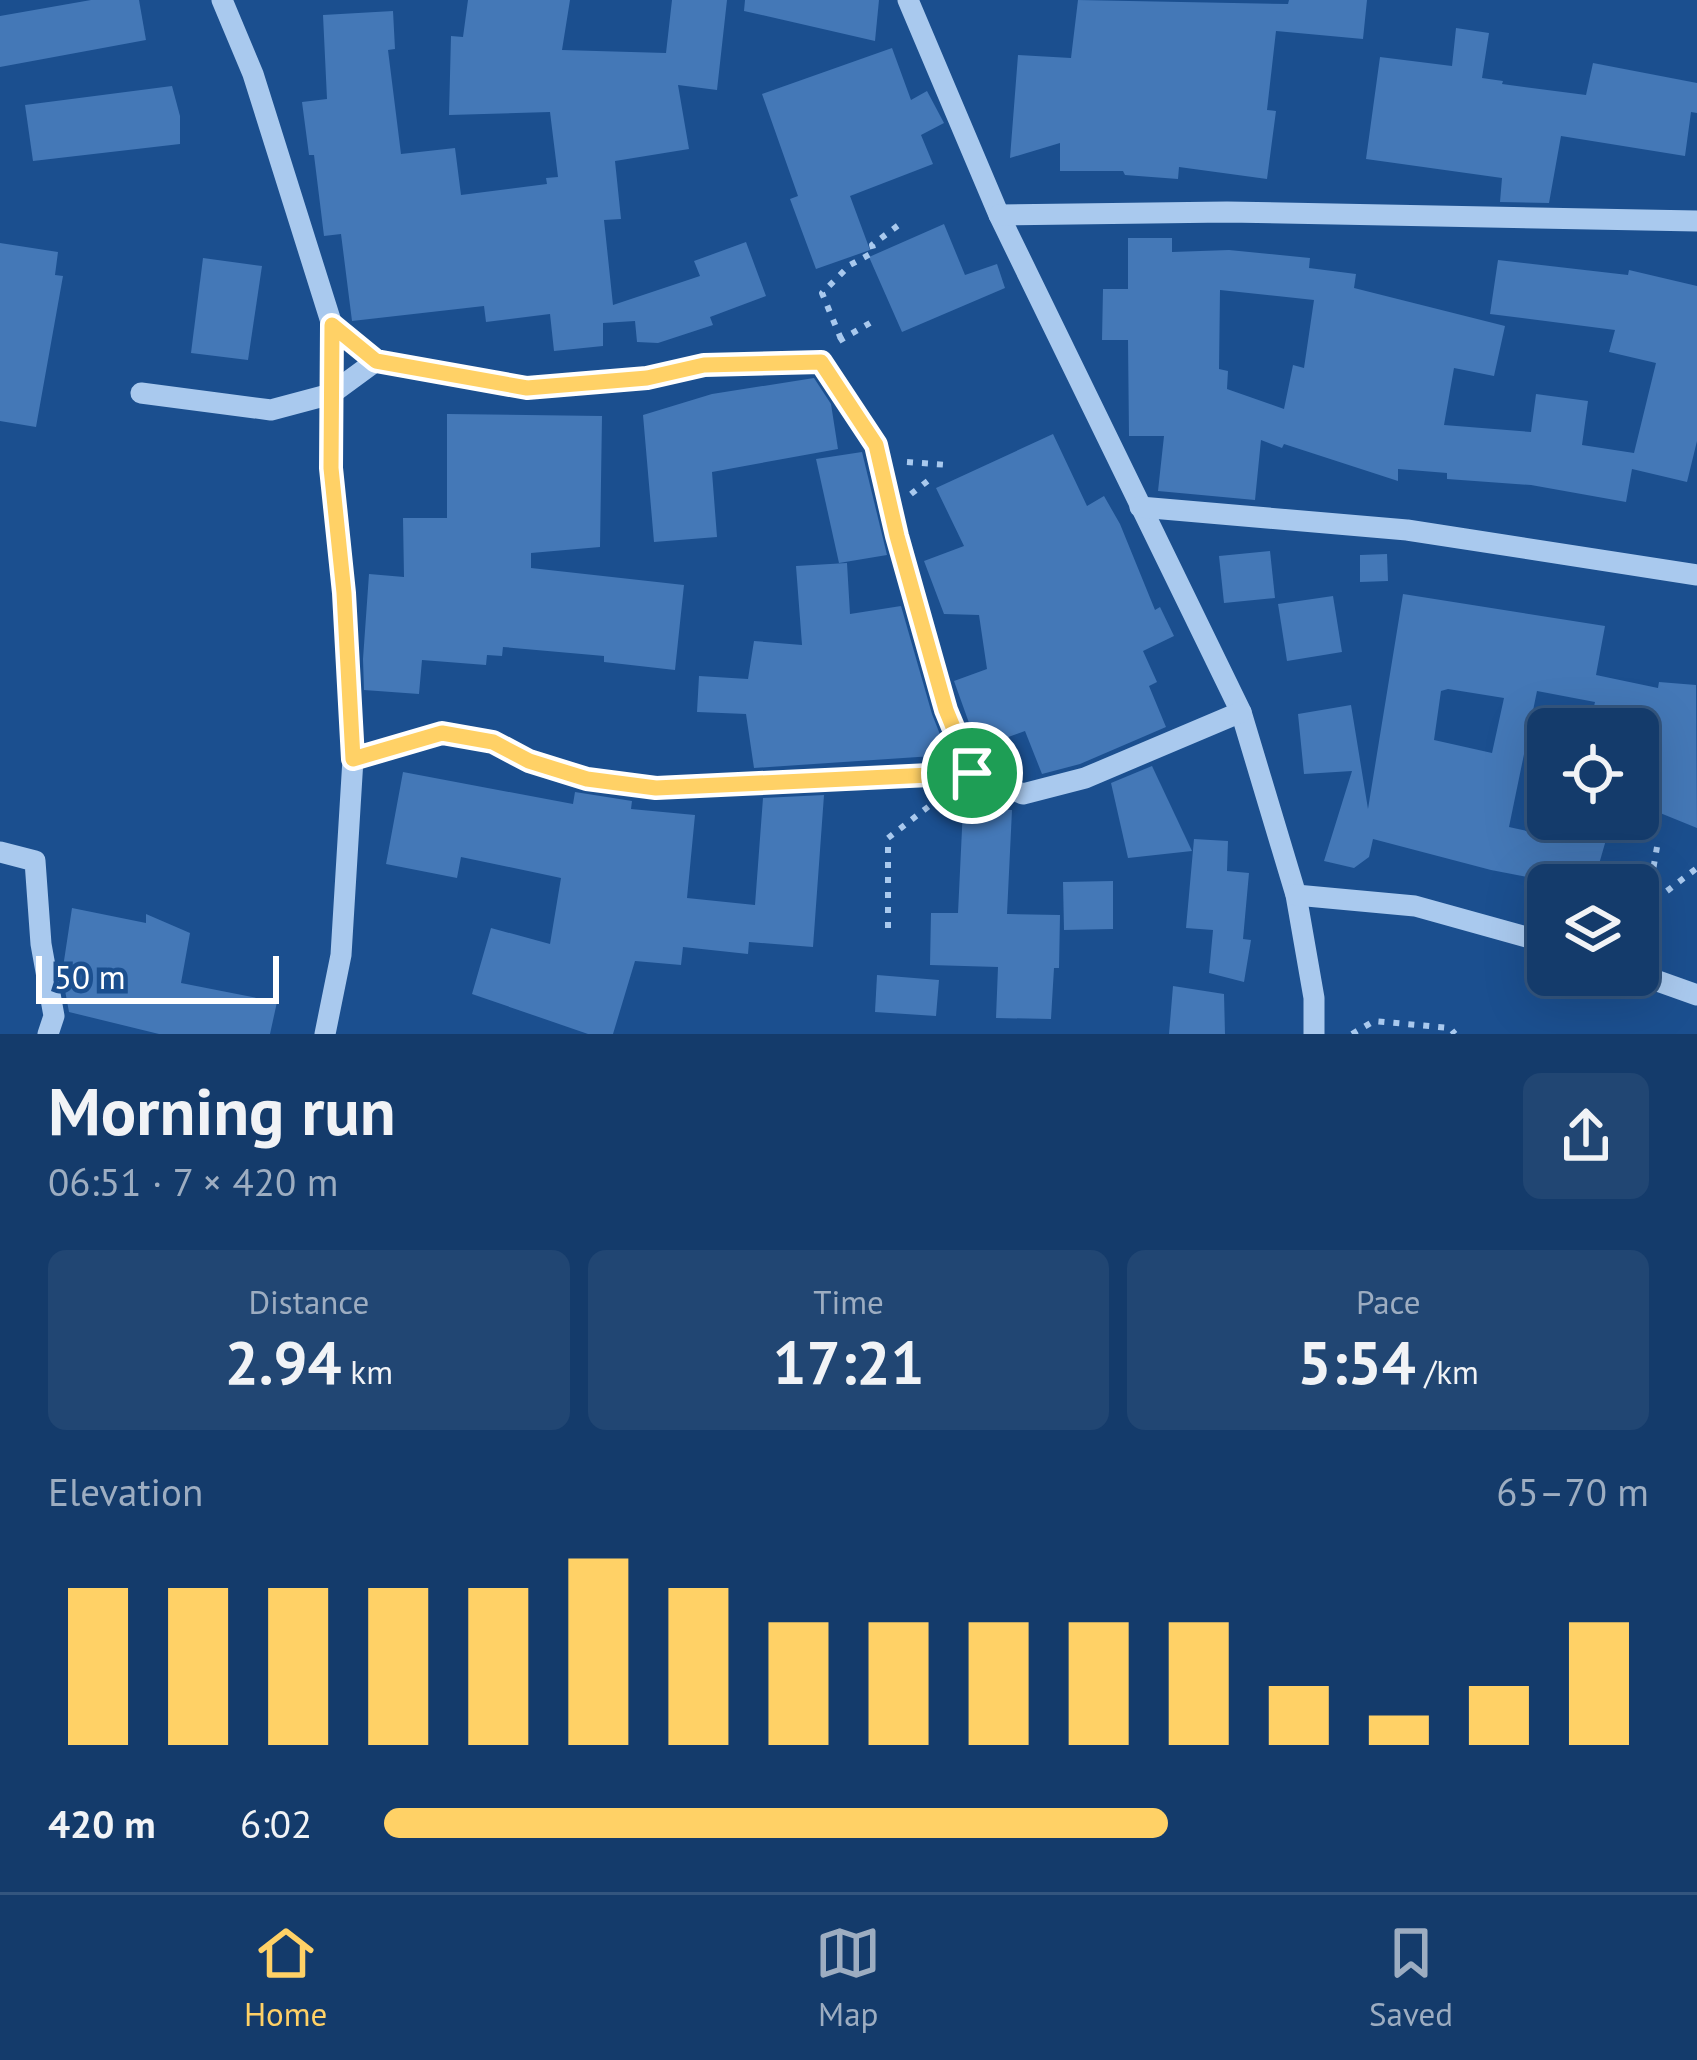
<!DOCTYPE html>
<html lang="en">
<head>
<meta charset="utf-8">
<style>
  :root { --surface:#143b6b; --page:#214673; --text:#f1f3f6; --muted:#9dadc1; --line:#33557e; --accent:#ffd166 }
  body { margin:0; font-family:"PT Sans",sans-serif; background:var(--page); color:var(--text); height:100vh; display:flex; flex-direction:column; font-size:45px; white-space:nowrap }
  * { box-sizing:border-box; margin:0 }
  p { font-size:39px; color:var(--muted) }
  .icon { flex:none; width:66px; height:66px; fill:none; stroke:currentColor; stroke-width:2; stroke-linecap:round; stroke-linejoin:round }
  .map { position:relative; height:1034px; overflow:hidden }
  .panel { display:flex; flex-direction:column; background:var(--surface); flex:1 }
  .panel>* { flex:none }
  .buttons { position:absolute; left:1527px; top:708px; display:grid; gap:24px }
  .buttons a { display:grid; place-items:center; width:132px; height:132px; border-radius:18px; background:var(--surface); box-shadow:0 12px 48px #0002,0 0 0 3px var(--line); font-size:60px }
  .scale { position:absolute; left:36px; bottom:30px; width:243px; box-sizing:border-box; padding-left:12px; border:6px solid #fff; border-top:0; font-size:33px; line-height:42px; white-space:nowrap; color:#fff; -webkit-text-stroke:9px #1b4f8f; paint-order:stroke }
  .pin { position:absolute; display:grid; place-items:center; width:102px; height:102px; color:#fff; margin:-51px; border:6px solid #fff; border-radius:50%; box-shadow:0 3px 12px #0007 }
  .round { display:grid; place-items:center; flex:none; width:126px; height:126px; border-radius:18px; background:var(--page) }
  .overview { display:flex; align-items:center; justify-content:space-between; height:204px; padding:0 48px }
  h1 { font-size:66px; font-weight:700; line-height:90px }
  .figures { display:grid; grid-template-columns:repeat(3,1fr); gap:18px; height:204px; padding:12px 48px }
  .figures div { display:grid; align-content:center; border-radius:18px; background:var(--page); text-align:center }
  .figures b { font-size:60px; font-weight:700 }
  .figures small { font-size:33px; font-weight:400 }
  .figures p { font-size:33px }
  .chart { height:336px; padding:24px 48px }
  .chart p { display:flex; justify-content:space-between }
  .chart svg { width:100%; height:216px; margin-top:12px; stroke:var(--accent); stroke-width:6 }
  ul { padding:0 48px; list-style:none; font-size:39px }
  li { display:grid; grid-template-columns:192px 144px 1fr; align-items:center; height:90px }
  li i { height:30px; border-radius:15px; background:var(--accent) }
  .tab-bar { display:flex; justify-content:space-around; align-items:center; height:168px; border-top:3px solid var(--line); background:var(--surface); font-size:33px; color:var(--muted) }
  .tab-bar a { display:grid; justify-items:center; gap:6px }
  .tab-bar .selected { color:var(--accent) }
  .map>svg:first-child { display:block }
  .building { fill:#4478b7; fill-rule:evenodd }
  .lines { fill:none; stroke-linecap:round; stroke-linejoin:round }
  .path { stroke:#a9c9ee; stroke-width:6; stroke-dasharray:6 9; stroke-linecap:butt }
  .minor { stroke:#a9c9ee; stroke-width:21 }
  .route-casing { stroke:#fff; stroke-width:24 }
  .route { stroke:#ffd166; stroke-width:15 }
</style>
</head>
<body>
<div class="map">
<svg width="1697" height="1034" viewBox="0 0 1697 1034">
  <rect width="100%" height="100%" fill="#1b4f8f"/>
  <!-- building -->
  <g class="building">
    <polygon points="91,0 139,0 146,40 0,67 0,16"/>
    <polygon points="468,0 570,0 562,50 666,53 672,0 727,0 717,90 678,85 689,149 615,161 621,219 604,220 613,305 700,276 694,261 746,242 766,296 710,317 713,325 658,343 637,342 635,321 603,323 603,346 554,351 550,314 486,322 484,306 352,321 341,234 324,236 314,155 309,155 302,102 327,99 323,15 393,11 395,49 388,50 401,154 455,148 461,195 547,184 546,178 558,177 550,112 449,115 451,36 463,37"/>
    <polygon points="745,0 879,0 875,41 744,11"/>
    <polygon points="1078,0 1288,4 1289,0 1367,0 1363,39 1276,31 1267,110 1276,111 1267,179 1179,167 1178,179 1125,175 1123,171 1060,171 1060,143 1010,158 1018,55 1071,58"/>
    <polygon points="1456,28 1489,33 1482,78 1503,81 1502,84 1586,95 1593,63 1697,83 1697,113 1691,112 1685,156 1561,136 1549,203 1500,202 1502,178 1366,159 1380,57 1452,66"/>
    <polygon points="892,48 911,100 927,91 944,123 921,135 933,164 850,196 870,250 816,269 790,199 798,196 762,94"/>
    <polygon points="172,86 180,116 180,144 33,161 25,105"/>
    <polygon points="944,224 965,275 997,264 1005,288 902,332 869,257"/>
    <path d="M1128 238H1172V252L1229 250 1310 258 1309 268 1356 274 1354 288 1505 326 1494 376 1454 368 1444 425 1531 432 1536 394 1588 401 1582 445 1634 453 1656 363 1609 352 1615 330 1490 314 1498 260 1628 275 1629 270 1697 286V441L1687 482 1632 469 1626 502 1531 485 1447 479V473L1398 469V481L1284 444 1282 448 1261 440 1255 500 1158 491 1164 436H1129L1128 340H1102L1103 289H1128ZM1220 290 1314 300 1304 368 1293 365 1284 409 1227 389 1228 371 1219 369Z"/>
    <polygon points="0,243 58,252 55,275 63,276 36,427 0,421"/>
    <polygon points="203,258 262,266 248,360 191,353"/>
    <polygon points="814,378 831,404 838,449 712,472 717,537 654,542 643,415 712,394"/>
    <polygon points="447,414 602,416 600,547 531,553 531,568 684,585 675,670 604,662 604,656 503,647 502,656 487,655 486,665 422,660 419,694 364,690 363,659 369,574 404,577 403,518 447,518"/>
    <polygon points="1053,434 1087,506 1104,496 1120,524 1155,610 1160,607 1174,636 1143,651 1157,682 1149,686 1166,727 1080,764 1042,774 1025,731 978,748 954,681 987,669 979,615 944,614 924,561 964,546 936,488"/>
    <polygon points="862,452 887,555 839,563 816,459"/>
    <polygon points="1270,551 1275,598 1224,603 1219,556"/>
    <polygon points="1387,554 1388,581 1360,582 1360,555"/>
    <polygon points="847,563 850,614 901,606 932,714 948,755 754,768 746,714 697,712 699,676 748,679 754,641 802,645 796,566"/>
    <path d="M1403 594 1605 626 1596 675 1658 688 1659 682 1696 685 1697 828 1638 804V771L1651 739 1638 735V729L1590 723 1595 702 1537 691 1509 827 1562 839 1567 819H1612L1593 885H1570L1491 870 1373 839 1369 857 1354 868 1324 861 1352 771 1304 774 1298 714 1351 705 1368 809ZM1448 689 1504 698 1492 753 1434 740 1441 691Z"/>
    <polygon points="1333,596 1342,652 1287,661 1278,604"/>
    <polygon points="1152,766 1192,851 1128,858 1111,783"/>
    <polygon points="403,772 573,804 575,792 632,801 631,809 695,815 687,898 755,905 763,798 824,795 813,947 749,942 748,954 683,947 681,965 635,961 613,1034 588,1034 472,994 491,928 550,944 561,878 461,857 457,878 386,864"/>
    <polygon points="963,808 1012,810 1007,914 1060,915 1059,968 1054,968 1051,1019 996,1018 998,967 930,965 931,913 958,913"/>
    <polygon points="1194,839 1228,841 1227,871 1249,873 1243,939 1251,940 1244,982 1209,973 1213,930 1186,928"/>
    <polygon points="1113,881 1113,929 1064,930 1063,882"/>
    <polygon points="72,908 146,923 146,914 190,933 181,983 277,1002 270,1034 159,1034 69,1012 62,974"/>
    <polygon points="877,975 939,980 936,1016 875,1012"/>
    <polygon points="1173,986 1224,994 1225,1034 1169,1034"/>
  </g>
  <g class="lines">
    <!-- path -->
    <g class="path">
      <polyline points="841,339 822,293 850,265 874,252 872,245 900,224"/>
      <polyline points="839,341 870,323"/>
      <polyline points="907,462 948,465"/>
      <polyline points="911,494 934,476"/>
      <polyline points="1651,882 1657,847"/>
      <polyline points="1667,891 1697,868"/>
      <polyline points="888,928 888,838 937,800"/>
      <polyline points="1352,1034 1374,1021 1450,1028 1455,1034"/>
    </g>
    <!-- minor -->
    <g class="minor">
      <polyline points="222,0 253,74 332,325 331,468 344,593 353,759 341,955 325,1034"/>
      <polyline points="908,0 999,215 1241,712 1296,895 1314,998 1314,1034"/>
      <polyline points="999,215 1227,212 1697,221"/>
      <polyline points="332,325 376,361 527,388 647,378 704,365 821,362 876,445 897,536 946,710 972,773 1023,794 1085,778 1241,712"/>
      <polyline points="141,393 271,410 331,394 376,361"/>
      <polyline points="1140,507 1407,530 1697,575"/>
      <polyline points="353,759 441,733 493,742 529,761 587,779 657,788 972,773"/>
      <polyline points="0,852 35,861 41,944 54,1016 48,1034"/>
      <polyline points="1296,895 1415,906 1548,943"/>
      <polyline points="1638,917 1650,904"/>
      <polyline points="1638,974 1697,995"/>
    </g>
  </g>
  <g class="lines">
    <!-- route casing -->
    <g class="route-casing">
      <polygon id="route" points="332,325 376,361 527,388 647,378 704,365 821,362 876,445 897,536 946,710 972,773 656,788 587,779 529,761 493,742 442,733 353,759 344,593 331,468"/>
    </g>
    <!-- route -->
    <use href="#route" class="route"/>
  </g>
</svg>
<div class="buttons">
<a><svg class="icon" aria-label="locate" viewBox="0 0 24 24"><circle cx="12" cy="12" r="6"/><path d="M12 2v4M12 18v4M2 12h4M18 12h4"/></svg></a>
<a><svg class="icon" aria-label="layers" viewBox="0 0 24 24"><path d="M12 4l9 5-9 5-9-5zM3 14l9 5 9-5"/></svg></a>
</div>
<div class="scale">50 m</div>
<div class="pin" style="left:972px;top:773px;background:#1e9e55"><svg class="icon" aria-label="arrive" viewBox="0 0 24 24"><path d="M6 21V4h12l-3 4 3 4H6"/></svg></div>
</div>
<section class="panel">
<div class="overview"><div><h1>Morning run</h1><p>06:51 · 7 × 420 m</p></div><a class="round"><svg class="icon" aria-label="share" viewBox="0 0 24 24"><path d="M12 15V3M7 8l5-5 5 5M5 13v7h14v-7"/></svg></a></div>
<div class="figures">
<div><p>Distance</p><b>2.94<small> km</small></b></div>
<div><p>Time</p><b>17:21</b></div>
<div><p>Pace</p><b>5:54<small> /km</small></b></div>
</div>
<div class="chart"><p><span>Elevation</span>65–70 m</p>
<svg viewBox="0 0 160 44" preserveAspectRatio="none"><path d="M5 44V12M15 44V12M25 44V12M35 44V12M45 44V12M55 44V6M65 44V12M75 44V19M85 44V19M95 44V19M105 44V19M115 44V19M125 44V32M135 44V38M145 44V32M155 44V19"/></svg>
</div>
<ul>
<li><b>420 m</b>6:02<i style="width:62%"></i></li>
</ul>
</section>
<nav class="tab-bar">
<a class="selected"><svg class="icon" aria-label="home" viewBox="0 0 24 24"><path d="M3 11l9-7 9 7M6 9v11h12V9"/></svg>Home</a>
<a><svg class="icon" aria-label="map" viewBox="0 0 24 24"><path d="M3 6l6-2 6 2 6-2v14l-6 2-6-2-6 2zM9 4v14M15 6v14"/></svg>Map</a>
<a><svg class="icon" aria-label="saved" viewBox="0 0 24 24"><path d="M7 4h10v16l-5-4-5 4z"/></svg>Saved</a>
</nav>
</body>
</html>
